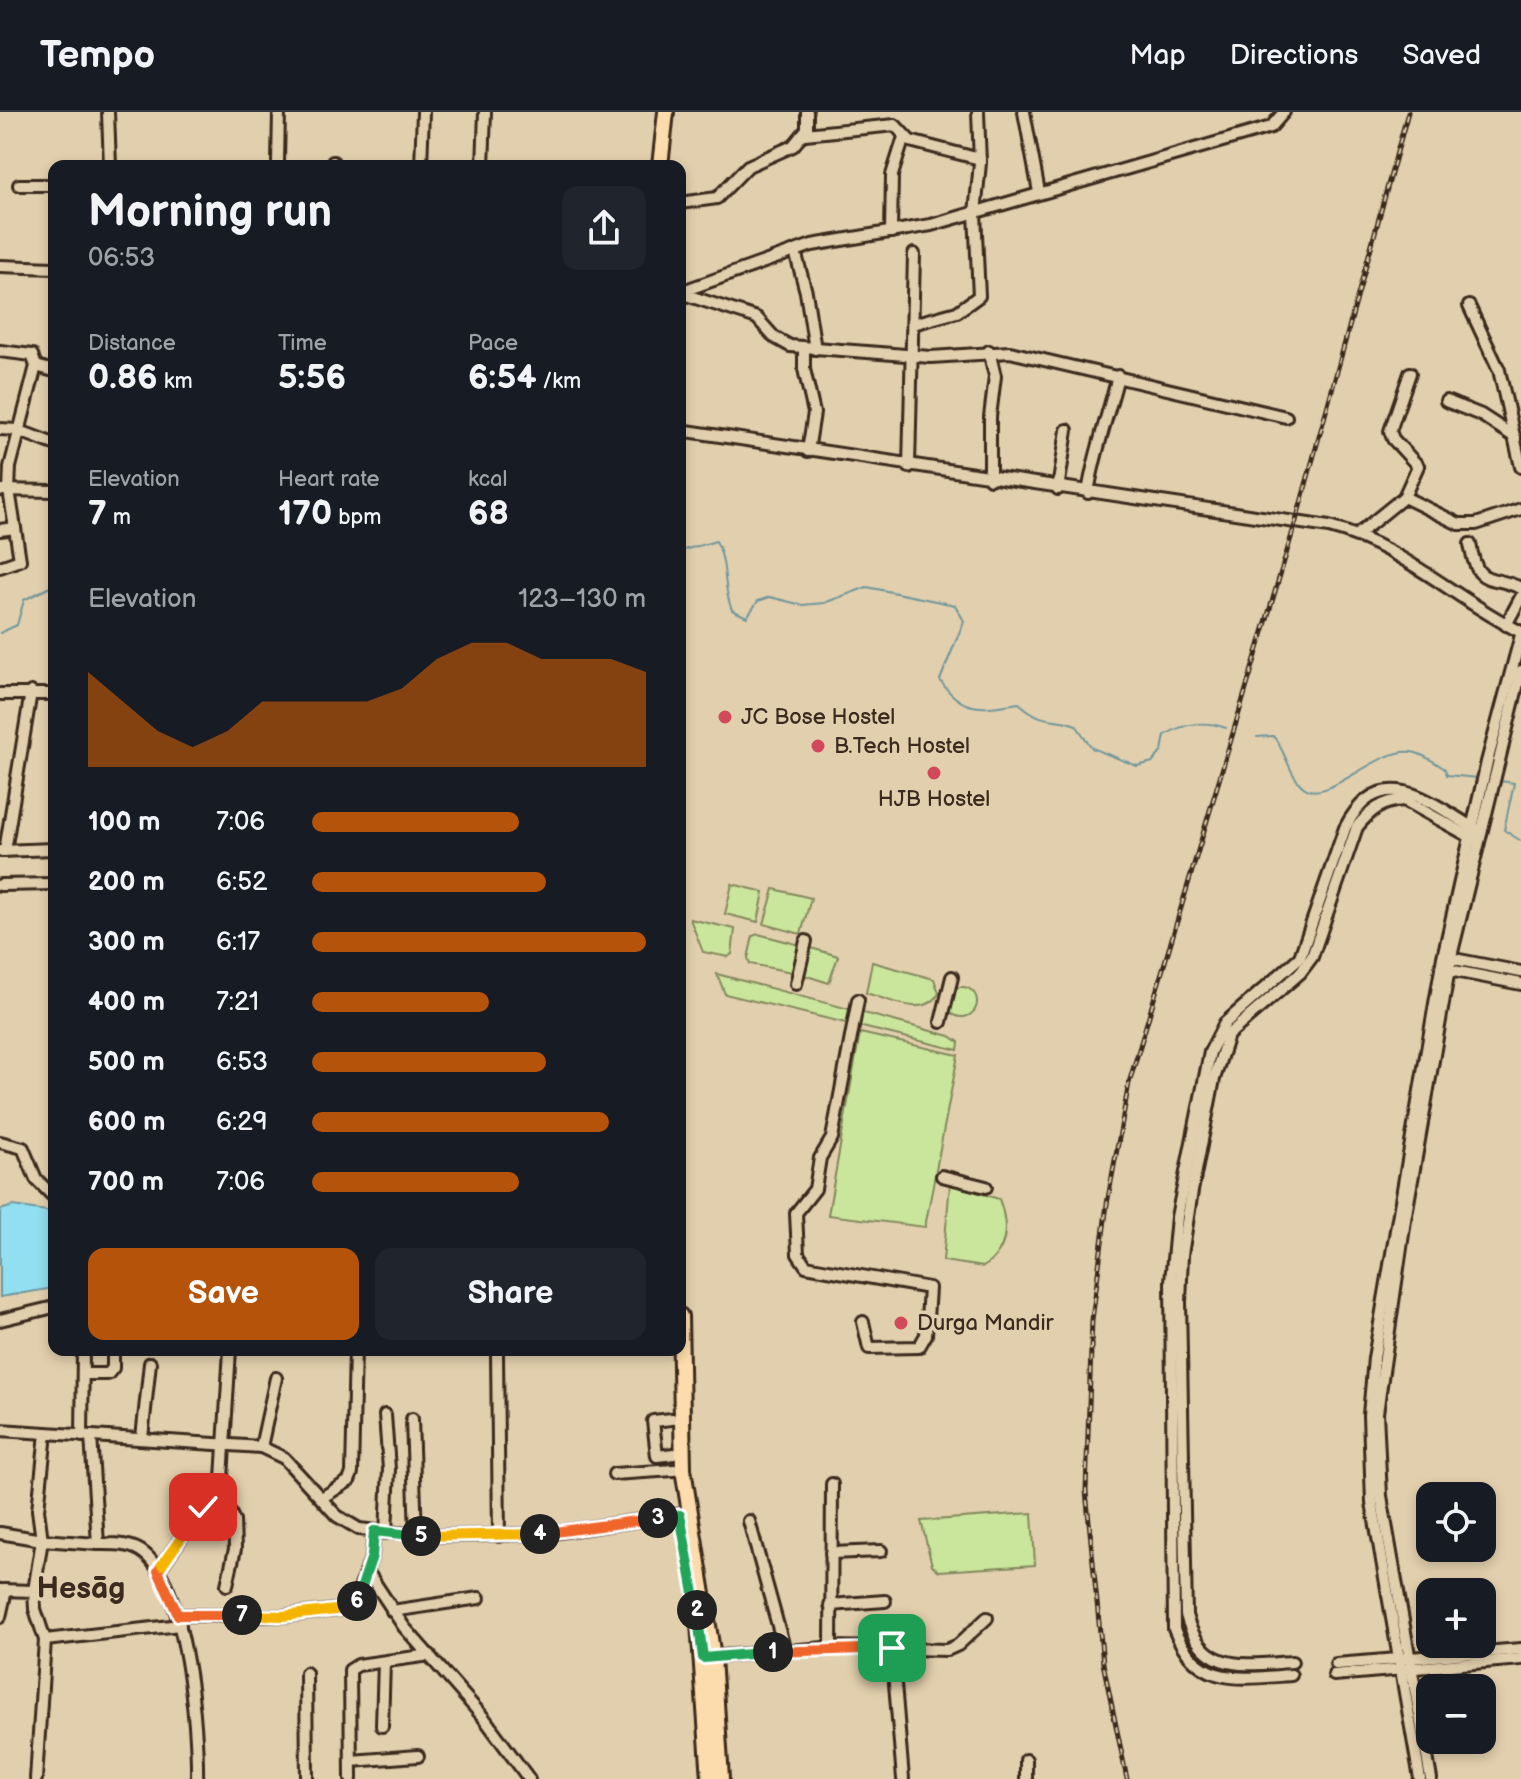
<!DOCTYPE html>
<html lang="en">
<head>
<meta charset="utf-8">
<style>
  :root { --surface:#171b24; --page:#20242c; --text:#f1f3f6; --muted:#9ea1a6; --line:#363941; --accent:#b45309 }
  body { margin:0; font-family:"Balsamiq Sans",sans-serif; background:var(--page); color:var(--text); height:100vh; display:flex; flex-direction:column; font-size:30px; white-space:nowrap }
  * { box-sizing:border-box; margin:0 }
  p { font-size:26px; color:var(--muted) }
  .icon { flex:none; width:44px; height:44px; fill:none; stroke:currentColor; stroke-width:2; stroke-linecap:round; stroke-linejoin:round }
  .map { position:relative; flex:1; overflow:hidden }
  .side { position:absolute; left:48px; top:48px; width:638px; height:1196px; display:flex; flex-direction:column; background:var(--surface); border-radius:16px; box-shadow:0 4px 12px #0003 }
  .side>* { flex:none }
  .controls { position:absolute; left:1416px; top:1370px; display:grid; gap:16px }
  .controls a { display:grid; place-items:center; width:80px; height:80px; border-radius:16px; background:var(--surface); box-shadow:0 4px 12px #0003; font-size:40px }
  .pin { position:absolute; display:grid; place-items:center; width:68px; height:68px; color:#fff; margin:-34px; border-radius:16px; box-shadow:0 4px 12px #0006 }
  .km { position:absolute; width:40px; height:40px; margin:-20px; border-radius:50%; background:#222; color:#fff; font-size:22px; line-height:40px; text-align:center }
  .round { display:grid; place-items:center; flex:none; width:84px; height:84px; border-radius:16px; background:var(--page) }
  .overview { display:flex; align-items:center; justify-content:space-between; height:136px; padding:0 40px }
  h1 { font-size:44px; font-weight:800; line-height:60px }
  .figures { display:grid; grid-template-columns:repeat(3,1fr); gap:12px; height:136px; padding:8px 40px }
  .figures div { display:grid; align-content:center }
  .figures b { font-size:34px; font-weight:800 }
  .figures small { font-size:22px; font-weight:400 }
  .figures p { font-size:22px }
  .chart { height:224px; padding:16px 40px }
  .chart p { display:flex; justify-content:space-between }
  .chart svg { width:100%; height:144px; margin-top:8px; fill:var(--accent); opacity:.7 }
  .cta { display:flex; gap:16px; margin-top:auto; padding:16px 40px }
  .cta a { flex:1; height:92px; border-radius:16px; background:var(--accent); color:#fff; font-size:32px; font-weight:800; line-height:92px; text-align:center }
  .cta a+a { background:var(--page); color:var(--text) }
  ul { padding:0 40px; list-style:none; font-size:26px }
  li { display:grid; grid-template-columns:128px 96px 1fr; align-items:center; height:60px }
  li i { height:20px; border-radius:10px; background:var(--accent) }
  header { display:flex; align-items:center; gap:48px; box-sizing:border-box; height:112px; padding:0 40px; background:var(--surface); border-bottom:2px solid var(--line) }
  header strong { font-size:38px }
  nav { display:flex; gap:44px; margin-inline-start:auto; font-size:28px }
  .map>svg:first-child { display:block }
  .green { fill:#cae59c; stroke:#82885d; stroke-width:2 }
  .water { fill:#91dff0; stroke:#6f979c; stroke-width:2 }
  .lines { fill:none; stroke-linecap:round; stroke-linejoin:round }
  .stream { stroke:#6f979c; stroke-width:2 }
  .minor-casing { stroke:#3b2a1e; stroke-width:16 }
  .major-casing { stroke:#3b2a1e; stroke-width:20 }
  .minor { stroke:#e2cfad; stroke-width:10 }
  .major { stroke:#fcdcac; stroke-width:14 }
  .rail-casing { stroke:#3b2a1e; stroke-width:5 }
  .rail { stroke:#e2cfad; stroke-width:2; stroke-dasharray:6; stroke-linecap:butt }
  .split-1-casing { stroke:#fff; stroke-width:16 }
  .split-2-casing { stroke:#fff; stroke-width:16 }
  .split-3-casing { stroke:#fff; stroke-width:16 }
  .split-4-casing { stroke:#fff; stroke-width:16 }
  .split-5-casing { stroke:#fff; stroke-width:16 }
  .split-6-casing { stroke:#fff; stroke-width:16 }
  .split-7-casing { stroke:#fff; stroke-width:16 }
  .split-8-casing { stroke:#fff; stroke-width:16 }
  .split-9-casing { stroke:#fff; stroke-width:16 }
  .split-1 { stroke:#f0652b; stroke-width:10 }
  .split-2 { stroke:#22a559; stroke-width:10 }
  .split-3 { stroke:#22a559; stroke-width:10 }
  .split-4 { stroke:#f0652b; stroke-width:10 }
  .split-5 { stroke:#f5b400; stroke-width:10 }
  .split-6 { stroke:#22a559; stroke-width:10 }
  .split-7 { stroke:#f5b400; stroke-width:10 }
  .split-8 { stroke:#f0652b; stroke-width:10 }
  .split-9 { stroke:#f5b400; stroke-width:10 }
  .poi-dot { fill:#d1495b; stroke:#e2cfad; stroke-width:3 }
  .labels { text-anchor:middle; dominant-baseline:central; stroke-width:7; stroke-linejoin:round; paint-order:stroke }
  .poi-label { font-size:22px; fill:#3b2a1e; stroke:#e2cfad; text-anchor:start }
  .district-label { font-size:30px; font-weight:bold; fill:#3b2a1e; stroke:#e2cfad }
</style>
</head>
<body>
<header>
<strong>Tempo</strong>
<nav><a>Map</a><a>Directions</a><a>Saved</a></nav>
</header>
<div class="map">
<svg width="1521" height="1667" viewBox="0 0 1521 1667">
  <rect width="100%" height="100%" fill="#e2cfad"/>
  <filter id="ink" filterUnits="userSpaceOnUse"><feTurbulence type="fractalNoise" baseFrequency=".0125" numOctaves="2"/><feDisplacementMap in="SourceGraphic" scale="16" xChannelSelector="R" yChannelSelector="G"/><feConvolveMatrix kernelMatrix="1 2 1 2 8 2 1 2 1" color-interpolation-filters="sRGB"/></filter>
  <g filter="url(#ink)">
    <!-- green -->
    <g class="green">
      <polygon points="732,772 764,780 758,810 725,802"/>
      <polygon points="774,777 811,786 801,822 764,812"/>
      <polygon points="690,807 735,817 732,842 728,845 703,840"/>
      <polygon points="758,822 796,832 799,836 792,860 750,852 748,846 753,824"/>
      <polygon points="811,836 838,844 829,871 804,863"/>
      <path d="M872 850 934 867 939 881C926 907 888 887 866 881Z"/>
      <polygon points="717,862 950,924 959,930 958,938 725,882"/>
      <circle cx="962" cy="890" r="15"/>
      <polygon points="860,921 958,943 925,1115 828,1103"/>
      <path d="M950 1072 999 1087C1009 1114 1009 1139 983 1155L943 1149Z"/>
      <polygon points="1032,1401 1035,1453 939,1459 932,1453 921,1409"/>
    </g>
    <!-- water -->
    <polygon class="water" points="13,1094 54,1100 54,1176 0,1185 0,1098"/>
    <g class="lines">
      <!-- stream -->
      <g class="stream">
        <path d="M680 439 716 429C728 451 722 475 732 498L747 505 758 489 770 485 802 493 824 491 867 475 955 493 964 509 940 568C963 603 983 596 1019 591 1045 614 1050 603 1076 613L1092 636 1137 654 1153 650 1162 639 1165 623C1185 611 1204 608 1226 616"/>
        <polyline points="0,521 17,513 24,488 54,473"/>
        <path d="M1257 625 1273 624C1286 638 1289 665 1305 676 1328 692 1377 635 1412 640 1424 642 1436 651 1445 657L1447 663 1478 666"/>
        <polyline points="1500,669 1514,671 1504,718 1521,729"/>
      </g>
      <!-- minor casing -->
      <g class="minor-casing">
        <g id="minor">
          <polyline points="108,0 110,54"/>
          <polyline points="1024,0 1039,80"/>
          <polyline points="805,22 895,13 910,29 980,47"/>
          <polyline points="278,50 279,0"/>
          <polyline points="333,54 333,50"/>
          <polyline points="421,54 423,0"/>
          <polyline points="483,54 485,0"/>
          <polyline points="19,73 54,73"/>
          <polyline points="680,91 717,86 748,54 793,34 807,17 807,0"/>
          <polyline points="891,120 892,63 904,25"/>
          <polyline points="795,139 806,180 815,237"/>
          <polyline points="0,154 54,156"/>
          <polyline points="680,180 812,133 931,113 1271,15 1284,0"/>
          <polyline points="680,181 757,206 774,225 790,234 931,245 1010,240 1286,305"/>
          <polyline points="1469,194 1499,258 1521,355"/>
          <polyline points="913,212 957,200 979,184 975,101 980,51 978,0"/>
          <polyline points="804,236 804,257 814,301 808,339"/>
          <polyline points="0,239 32,243 36,254 10,355 9,378 20,448 0,455"/>
          <polyline points="989,239 995,264 990,305 990,367"/>
          <polyline points="36,254 54,259"/>
          <polyline points="1446,289 1481,303 1515,325"/>
          <polyline points="0,317 17,318 54,332"/>
          <path d="M680 318 1329 415C1403 434 1454 487 1521 520"/>
          <polyline points="909,355 914,142"/>
          <polyline points="1058,377 1067,318"/>
          <polyline points="0,378 54,379"/>
          <path d="M1088 381C1094 341 1108 304 1118 264"/>
          <polyline points="1404,385 1418,354 1393,327 1390,319 1410,261"/>
          <polyline points="0,418 15,416"/>
          <polyline points="1357,423 1404,385 1459,412 1476,412 1521,397"/>
          <path d="M1470 432C1478 477 1488 461 1521 476"/>
          <polyline points="1506,513 1521,485"/>
          <polyline points="0,582 54,582"/>
          <polyline points="0,739 54,737"/>
          <polyline points="5,739 31,580"/>
          <polyline points="0,773 54,772"/>
          <polyline points="1444,845 1521,860"/>
          <polyline points="1444,857 1521,872"/>
          <polyline points="796,872 806,829"/>
          <polyline points="858,888 832,1026 820,1046 815,1077 796,1101 798,1142 806,1154 929,1176 926,1223 919,1235 869,1236 863,1210"/>
          <polyline points="941,910 952,865"/>
          <polyline points="0,1030 23,1036 36,1067 54,1085"/>
          <polyline points="942,1064 986,1075"/>
          <polyline points="0,1208 54,1195"/>
          <polyline points="497,1241 499,1424"/>
          <polyline points="83,1262 108,1262 113,1256 113,1238"/>
          <polyline points="385,1303 389,1357 386,1421"/>
          <polyline points="412,1307 416,1423"/>
          <polyline points="672,1307 653,1309 657,1344 674,1342"/>
          <polyline points="0,1318 261,1335 284,1346 337,1404 359,1417 426,1424 545,1422 690,1401"/>
          <polyline points="82,1324 83,1238"/>
          <path d="M91 1324 98 1432C114 1432 132 1431 145 1442 186 1477 198 1614 197 1667"/>
          <polyline points="142,1326 150,1251"/>
          <polyline points="261,1335 276,1266"/>
          <polyline points="614,1362 674,1358"/>
          <polyline points="323,1385 349,1369 352,1361 355,1238"/>
          <polyline points="749,1409 785,1539"/>
          <polyline points="0,1421 42,1428 38,1398 46,1321"/>
          <polyline points="831,1441 881,1439"/>
          <polyline points="158,1459 203,1395 223,1386"/>
          <polyline points="367,1459 404,1515 484,1606 529,1667"/>
          <polyline points="227,1473 235,1437 234,1409 221,1382 230,1238"/>
          <polyline points="0,1478 34,1479 35,1497 45,1528 180,1513"/>
          <polyline points="34,1479 42,1428 98,1432"/>
          <polyline points="830,1493 885,1489"/>
          <polyline points="392,1499 479,1486"/>
          <polyline points="178,1503 283,1504 353,1496 372,1444 374,1419"/>
          <polyline points="0,1505 6,1478"/>
          <polyline points="831,1535 832,1372"/>
          <polyline points="892,1536 903,1667"/>
          <polyline points="709,1545 837,1535 947,1538 958,1533 987,1506"/>
          <path d="M1292 1550C1243 1553 1202 1562 1186 1503L1180 1190 1182 1143 1192 1079 1214 967 1228 923 1300 861 1312 845 1357 715C1370 699 1382 689 1404 688L1476 728"/>
          <polyline points="1336,1552 1521,1537"/>
          <polyline points="306,1561 307,1667"/>
          <path d="M1291 1563C1238 1567 1197 1575 1174 1517L1171 1169 1177 1105 1210 940 1225 911 1300 845 1345 716C1381 645 1432 692 1480 720"/>
          <polyline points="1334,1563 1521,1547"/>
          <polyline points="382,1614 384,1550"/>
          <polyline points="1026,1648 1026,1667"/>
          <polyline points="351,1649 418,1644"/>
          <polyline points="36,1667 45,1528"/>
          <polyline points="351,1667 350,1558 358,1553 430,1543"/>
          <polyline points="1420,1667 1372,1391 1369,1303 1374,1246 1443,845 1487,650 1521,523"/>
          <polyline points="1431,1667 1381,1384 1377,1301 1405,1108 1452,840 1521,559"/>
        </g>
      </g>
      <!-- major casing -->
      <g class="major-casing">
        <g id="major">
          <polyline points="660,54 666,0"/>
          <polyline points="680,1204 683,1357 713,1545 721,1667"/>
          <polyline points="699,1512 710,1667"/>
        </g>
      </g>
      <!-- minor -->
      <use href="#minor" class="minor"/>
      <!-- major -->
      <use href="#major" class="major"/>
      <!-- rail casing -->
      <g class="rail-casing">
        <polyline id="rail" points="1127,1667 1103,1551 1086,1379 1092,1208 1107,1092 1129,971 1296,409 1408,0"/>
      </g>
      <!-- rail -->
      <use href="#rail" class="rail"/>
    </g>
  </g>
  <g class="lines" filter="url(#ink)">
    <!-- split-1 casing -->
    <g class="split-1-casing">
      <polyline id="split-1" points="773,1540 892,1536"/>
    </g>
    <!-- split-2 casing -->
    <g class="split-2-casing">
      <polyline id="split-2" points="697,1498 703,1546 773,1540"/>
    </g>
    <!-- split-3 casing -->
    <g class="split-3-casing">
      <polyline id="split-3" points="658,1406 680,1403 697,1498"/>
    </g>
    <!-- split-4 casing -->
    <g class="split-4-casing">
      <polyline id="split-4" points="540,1422 658,1406"/>
    </g>
    <!-- split-5 casing -->
    <g class="split-5-casing">
      <polyline id="split-5" points="421,1424 540,1422"/>
    </g>
    <!-- split-6 casing -->
    <g class="split-6-casing">
      <polyline id="split-6" points="357,1489 372,1444 374,1419 421,1424"/>
    </g>
    <!-- split-7 casing -->
    <g class="split-7-casing">
      <polyline id="split-7" points="242,1503 283,1504 353,1496 357,1489"/>
    </g>
    <!-- split-8 casing -->
    <g class="split-8-casing">
      <polyline id="split-8" points="162,1453 158,1459 178,1503 242,1503"/>
    </g>
    <!-- split-9 casing -->
    <g class="split-9-casing">
      <polyline id="split-9" points="162,1453 203,1395"/>
    </g>
    <!-- split-1 -->
    <use href="#split-1" class="split-1"/>
    <!-- split-2 -->
    <use href="#split-2" class="split-2"/>
    <!-- split-3 -->
    <use href="#split-3" class="split-3"/>
    <!-- split-4 -->
    <use href="#split-4" class="split-4"/>
    <!-- split-5 -->
    <use href="#split-5" class="split-5"/>
    <!-- split-6 -->
    <use href="#split-6" class="split-6"/>
    <!-- split-7 -->
    <use href="#split-7" class="split-7"/>
    <!-- split-8 -->
    <use href="#split-8" class="split-8"/>
    <!-- split-9 -->
    <use href="#split-9" class="split-9"/>
  </g>
  <!-- markers -->
  <g class="poi-dot">
    <circle cx="725" cy="605" r="8"/>
    <circle cx="818" cy="634" r="8"/>
    <circle cx="934" cy="661" r="8"/>
    <circle cx="901" cy="1211" r="8"/>
  </g>
  <g class="labels">
    <!-- poi labels -->
    <g class="poi-label">
      <text x="741" y="605">JC Bose Hostel</text>
      <text x="834" y="634">B.Tech Hostel</text>
      <text x="934" y="687" text-anchor="middle">HJB Hostel</text>
      <text x="917" y="1211">Durga Mandir</text>
    </g>
    <!-- district labels -->
    <g class="district-label">
      <text x="81" y="1477">Hesāg</text>
    </g>
  </g>
</svg>
<div class="controls">
<a><svg class="icon" aria-label="locate" viewBox="0 0 24 24"><circle cx="12" cy="12" r="6"/><path d="M12 2v4M12 18v4M2 12h4M18 12h4"/></svg></a>
<a>+</a>
<a>−</a>
</div>
<div class="pin" style="left:892px;top:1536px;background:#1e9e55"><svg class="icon" aria-label="arrive" viewBox="0 0 24 24"><path d="M6 21V4h12l-3 4 3 4H6"/></svg></div>
<div class="pin" style="left:203px;top:1395px;background:#d93025"><svg class="icon" aria-label="check" viewBox="0 0 24 24"><path d="M5 12l5 5 9-10"/></svg></div>
<b class="km" style="left:773px;top:1540px">1</b>
<b class="km" style="left:697px;top:1498px">2</b>
<b class="km" style="left:658px;top:1406px">3</b>
<b class="km" style="left:540px;top:1422px">4</b>
<b class="km" style="left:421px;top:1424px">5</b>
<b class="km" style="left:357px;top:1489px">6</b>
<b class="km" style="left:242px;top:1503px">7</b>
<section class="side">
<div class="overview"><div><h1>Morning run</h1><p>06:53</p></div><a class="round"><svg class="icon" aria-label="share" viewBox="0 0 24 24"><path d="M12 15V3M7 8l5-5 5 5M5 13v7h14v-7"/></svg></a></div>
<div class="figures">
<div><p>Distance</p><b>0.86<small> km</small></b></div>
<div><p>Time</p><b>5:56</b></div>
<div><p>Pace</p><b>6:54<small> /km</small></b></div>
</div>
<div class="figures">
<div><p>Elevation</p><b>7<small> m</small></b></div>
<div><p>Heart rate</p><b>170<small> bpm</small></b></div>
<div><p>kcal</p><b>68</b></div>
</div>
<div class="chart"><p><span>Elevation</span>123–130 m</p>
<svg viewBox="0 0 160 44" preserveAspectRatio="none"><path d="M0 44V15L10 24L20 33L30 38L40 33L50 24L60 24L70 24L80 24L90 20L100 11L110 6L120 6L130 11L140 11L150 11L160 15V44z"/></svg>
</div>
<ul>
<li><b>100 m</b>7:06<i style="width:62%"></i></li>
<li><b>200 m</b>6:52<i style="width:70%"></i></li>
<li><b>300 m</b>6:17<i style="width:100%"></i></li>
<li><b>400 m</b>7:21<i style="width:53%"></i></li>
<li><b>500 m</b>6:53<i style="width:70%"></i></li>
<li><b>600 m</b>6:29<i style="width:89%"></i></li>
<li><b>700 m</b>7:06<i style="width:62%"></i></li>
</ul>
<div class="cta"><a>Save</a><a>Share</a></div>
</section>
</div>
</body>
</html>
